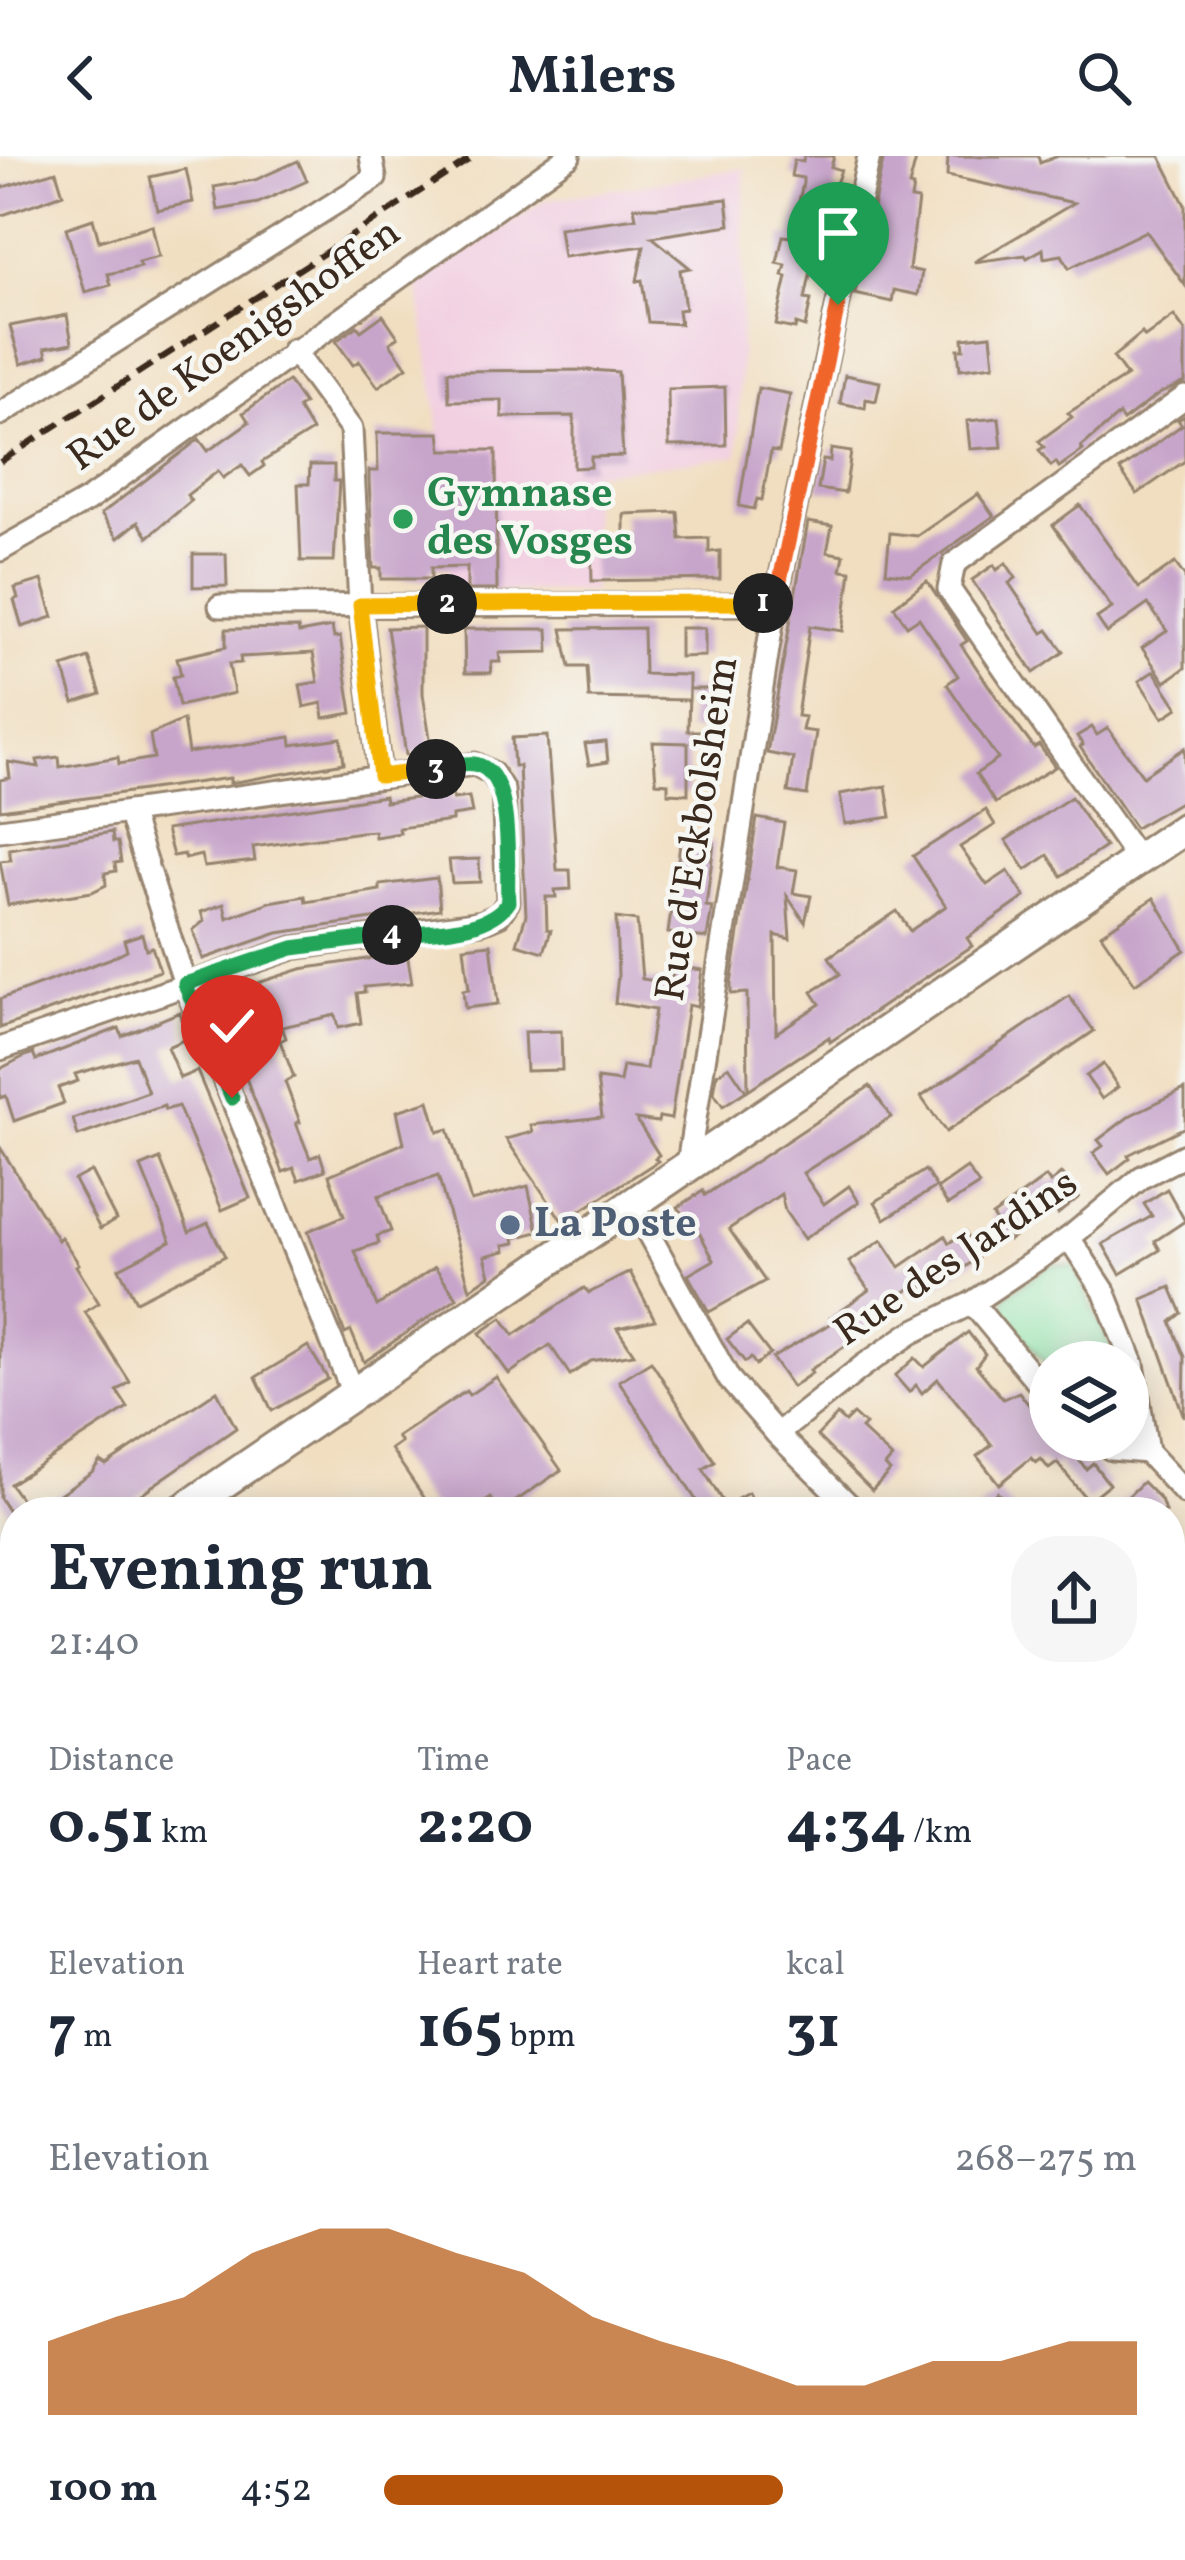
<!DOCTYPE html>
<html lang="en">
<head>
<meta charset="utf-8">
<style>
  :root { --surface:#fff; --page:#f6f6f7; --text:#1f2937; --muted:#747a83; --accent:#b45309 }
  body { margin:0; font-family:Vollkorn,serif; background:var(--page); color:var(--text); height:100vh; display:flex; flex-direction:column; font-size:45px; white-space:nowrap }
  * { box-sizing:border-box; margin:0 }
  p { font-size:39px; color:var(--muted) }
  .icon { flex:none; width:66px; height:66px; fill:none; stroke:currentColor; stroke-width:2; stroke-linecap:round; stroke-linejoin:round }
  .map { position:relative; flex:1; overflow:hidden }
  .drawer { position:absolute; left:0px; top:1341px; width:1185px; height:1065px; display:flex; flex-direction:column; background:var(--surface); border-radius:48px 48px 0 0; box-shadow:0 6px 30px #0003 }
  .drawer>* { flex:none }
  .controls { position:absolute; left:1029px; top:1185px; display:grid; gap:24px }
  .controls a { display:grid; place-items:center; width:120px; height:120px; border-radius:50%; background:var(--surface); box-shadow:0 6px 30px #0003; font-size:60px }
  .pin { position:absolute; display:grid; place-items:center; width:102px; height:102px; color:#fff; margin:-123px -51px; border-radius:50% 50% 50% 0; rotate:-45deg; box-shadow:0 0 12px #0007 }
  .pin .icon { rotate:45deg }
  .km { position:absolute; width:60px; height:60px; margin:-30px; border-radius:50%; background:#222; color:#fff; font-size:33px; line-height:60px; text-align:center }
  .round { display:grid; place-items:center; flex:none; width:126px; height:126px; border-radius:48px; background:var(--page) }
  .headline { display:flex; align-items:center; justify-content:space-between; height:204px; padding:0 48px }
  h1 { font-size:66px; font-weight:700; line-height:90px }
  .stats { display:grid; grid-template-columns:repeat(3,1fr); gap:18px; height:204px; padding:12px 48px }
  .stats div { display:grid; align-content:center }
  .stats b { font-size:60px; font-weight:700 }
  .stats small { font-size:33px; font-weight:400 }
  .stats p { font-size:33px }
  .chart { height:336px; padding:24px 48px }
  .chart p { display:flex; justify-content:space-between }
  .chart svg { width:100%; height:216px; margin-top:12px; fill:var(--accent); opacity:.7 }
  ul { padding:0 48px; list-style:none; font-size:39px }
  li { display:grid; grid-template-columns:192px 144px 1fr; align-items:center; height:90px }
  li i { height:30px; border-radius:15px; background:var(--accent) }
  header { display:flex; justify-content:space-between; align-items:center; height:156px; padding:0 48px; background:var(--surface); font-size:54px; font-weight:700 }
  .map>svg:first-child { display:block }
  .built { fill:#f2cfe1 }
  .green { fill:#8ae1a5; stroke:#628662; stroke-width:3 }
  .building { fill:#c7a5cb }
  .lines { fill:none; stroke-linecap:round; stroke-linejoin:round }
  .minor-casing { stroke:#96846f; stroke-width:27 }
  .secondary-casing { stroke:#96846f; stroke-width:36 }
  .minor { stroke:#fff; stroke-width:21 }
  .secondary { stroke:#fff; stroke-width:30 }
  .rail { stroke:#3b2a1e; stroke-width:6; stroke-dasharray:18 9; stroke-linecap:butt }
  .split-1-casing { stroke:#fff; stroke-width:24 }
  .split-2-casing { stroke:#fff; stroke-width:24 }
  .split-3-casing { stroke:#fff; stroke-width:24 }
  .split-4-casing { stroke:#fff; stroke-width:24 }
  .split-5-casing { stroke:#fff; stroke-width:24 }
  .split-1 { stroke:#f0652b; stroke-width:15 }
  .split-2 { stroke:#f5b400; stroke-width:15 }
  .split-3 { stroke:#f5b400; stroke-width:15 }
  .split-4 { stroke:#22a559; stroke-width:15 }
  .split-5 { stroke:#22a559; stroke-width:15 }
  .leisure-dot { fill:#2e9e5b; stroke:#f6f6f2; stroke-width:4.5 }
  .service-dot { fill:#5c6f8a; stroke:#f6f6f2; stroke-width:4.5 }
  .labels { text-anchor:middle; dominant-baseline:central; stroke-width:9; stroke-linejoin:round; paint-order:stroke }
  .street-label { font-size:42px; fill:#3b2a1e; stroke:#f6f6f2 }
  .leisure-label { font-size:42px; font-weight:bold; fill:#27864d; stroke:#f6f6f2; text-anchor:start }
  .service-label { font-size:42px; font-weight:bold; fill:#4e5e75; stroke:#f6f6f2; text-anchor:start }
</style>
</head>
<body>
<header><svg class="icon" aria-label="back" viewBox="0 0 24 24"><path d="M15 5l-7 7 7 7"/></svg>Milers<svg class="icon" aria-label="search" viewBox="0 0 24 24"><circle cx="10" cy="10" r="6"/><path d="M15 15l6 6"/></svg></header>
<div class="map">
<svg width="1185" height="2404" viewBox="0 0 1185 2404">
  <rect width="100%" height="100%" fill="#f6f6f2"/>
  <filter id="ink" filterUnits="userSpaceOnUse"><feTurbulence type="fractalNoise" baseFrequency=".00833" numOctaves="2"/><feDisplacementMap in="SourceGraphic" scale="24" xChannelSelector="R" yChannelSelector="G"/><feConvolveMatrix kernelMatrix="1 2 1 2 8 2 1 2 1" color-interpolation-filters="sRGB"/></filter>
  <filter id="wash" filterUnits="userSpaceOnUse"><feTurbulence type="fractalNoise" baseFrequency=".004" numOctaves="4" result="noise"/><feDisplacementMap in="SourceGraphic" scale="48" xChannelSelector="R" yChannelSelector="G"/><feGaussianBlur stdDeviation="2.7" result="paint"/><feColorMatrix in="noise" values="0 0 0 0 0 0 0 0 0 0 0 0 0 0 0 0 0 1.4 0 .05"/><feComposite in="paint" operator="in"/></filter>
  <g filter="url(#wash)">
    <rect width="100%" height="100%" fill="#f1dec0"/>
    <!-- built -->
    <polygon class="built" points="745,12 738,300 591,317 593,435 448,436 448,335 418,128 545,44"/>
    <!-- green -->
    <g class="green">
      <polygon points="1052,1108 1074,1110 1117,1206 1050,1206 1050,1213 1003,1155 1006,1139"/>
      <polygon points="1178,2384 1185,2404 1048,2404 1124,2391 1170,2391 1170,2385"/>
    </g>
    <g id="blocks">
      <!-- building -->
      <g class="building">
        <polygon points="804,0 834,0 831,11 841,14 834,33 844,46 826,44 805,143 811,144 805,171 796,168 795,173 776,169 787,121 783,120 786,109 777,107 783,80 791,81 803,27 803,22 791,20 794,4 803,6"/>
        <polygon points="884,0 917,0 909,30 913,31 911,43 918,44 909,113 922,116 918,139 894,134 892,146 855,138"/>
        <polygon points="948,0 1038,0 1040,7 1058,0 1160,0 1185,49 1185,129 1146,75 1069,112 1062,99 1044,102 1043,93 1027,102 1025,99 974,106 1074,47 947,20"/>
        <polygon points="298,5 307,25 258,47 218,54 214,31 255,24"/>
        <polygon points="186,13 193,46 157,54 150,21"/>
        <polygon points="56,15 63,38 0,60 0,32"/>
        <polygon points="727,43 730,69 652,81 690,112 680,114 685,153 678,154 680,168 648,166 642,124 637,125 644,90 563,101 559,72 636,62 634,51 660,51"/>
        <polygon points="93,63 99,85 152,69 159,101 138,106 140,111 108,118 111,129 85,136 66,72"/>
        <polygon points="67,159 72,187 45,192 47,200 21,208 10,170"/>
        <polygon points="383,159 398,181 390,187 407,211 378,231 359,205 353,209 336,185 357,170 361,175"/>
        <polygon points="1174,160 1185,175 1185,226 1159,238 1123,265 1119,259 1081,291 1083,294 1059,311 1056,306 1051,310 1039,294 1044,291 1039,285 1072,261 1068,257 1127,220 1113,201 1142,177 1145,181"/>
        <polygon points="991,179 994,209 960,213 958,193 964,193 963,182"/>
        <polygon points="590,214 618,216 623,300 591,301 591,311 574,312 574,260 502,261 502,244 449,245 448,215"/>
        <polygon points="845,219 880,226 876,245 866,243 865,252 840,247"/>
        <polygon points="288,225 304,248 298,252 312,275 262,306 264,310 250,320 242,309 223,322 218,315 187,339 191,345 148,381 138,366 118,382 101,358 199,283 208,295 249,266 243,257"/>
        <polygon points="725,231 726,289 669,290 668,233"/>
        <polygon points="758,232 790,238 779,296 771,295 762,344 757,343 754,353 739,350"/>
        <polygon points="1185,260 1185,305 1137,338 1120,314 1182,269 1178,264"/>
        <polygon points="999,262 1002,291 970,293 967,265"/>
        <polygon points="377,277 440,277 442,294 496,294 497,434 467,434 467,411 431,412 431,423 381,423 381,412 373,412 369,323 369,315 378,315"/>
        <polygon points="831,293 851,296 845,337 818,333 823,304 830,305"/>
        <polygon points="310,309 334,309 334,325 339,325 334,405 301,405 298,328 309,328"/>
        <polygon points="978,338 994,360 911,419 886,416 890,377 917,380"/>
        <polygon points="1080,349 1139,432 1175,407 1185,421 1185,512 1165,526 1142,492 1167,475 1148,448 1107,477 1097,462 1112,452 1053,369"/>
        <polygon points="678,356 680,383 709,382 709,396 720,395 720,423 592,425 591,382 624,381 624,358"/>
        <polygon points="808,366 832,370 827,396 844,399 841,414 851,415 843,475 810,470 797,560 805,561 802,574 816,576 807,639 788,636 793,602 767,597"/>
        <polygon points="193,398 226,398 227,430 193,431"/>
        <polygon points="1006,407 1016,422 1009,427 1043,477 1048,474 1064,496 1034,517 972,424 994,409 997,414"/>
        <polygon points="42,424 53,461 22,471 14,444 18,442 15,432"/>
        <polygon points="927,425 967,485 961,489 1006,555 1034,592 1039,589 1055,611 995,647 976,618 998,603 947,528 958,520 919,462 907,470 894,450"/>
        <polygon points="332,471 334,482 340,481 352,557 324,562 322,547 304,551 300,529 318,526 313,497 240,501 241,507 229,508 234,537 179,550 173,521 181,519 177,502 226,491 226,473 298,472 299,477"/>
        <polygon points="423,471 423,538 432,595 406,599 387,472"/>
        <polygon points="643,472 644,518 689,519 689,544 589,542 587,511 570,511 562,473"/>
        <polygon points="680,472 705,472 705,500 680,501"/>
        <polygon points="464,473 548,473 549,496 499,497 500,506 491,506 491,517 465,517"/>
        <polygon points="89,502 101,538 74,547 63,511"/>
        <polygon points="1154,515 1178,552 1163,562 1139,525"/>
        <polygon points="689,533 712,533 711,575 688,575"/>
        <polygon points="183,564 188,597 291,581 292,589 341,582 344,607 230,627 230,622 0,654 0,624 10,622 8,606 39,611 37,604 59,601 60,611 118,601 119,608 154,602 150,579"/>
        <polygon points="1092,571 1097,579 1108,572 1143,620 1185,592 1185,643 1135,672 1080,591 1083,589 1077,580"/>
        <polygon points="547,580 557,714 570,714 571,733 555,734 556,741 546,741 547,773 551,774 544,796 517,788 526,759 519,610 514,610 512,582"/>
        <polygon points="606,586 608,606 589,609 585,588"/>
        <polygon points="653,586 688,587 688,638 668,637 668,627 656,626"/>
        <polygon points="886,630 891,661 845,668 840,638"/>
        <polygon points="452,637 453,643 469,641 472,657 452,660 452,665 399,672 400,677 375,681 374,675 361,676 253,691 255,705 204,711 201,699 185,703 184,698 173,700 166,674 384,640 385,646"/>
        <polygon points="1071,641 1105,691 1062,720 1048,699 1026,714 1006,684"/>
        <polygon points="986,654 995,669 960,691 987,729 1008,715 1025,741 967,782 972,790 830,886 829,881 748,934 747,837 731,838 731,828 757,662 784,667 777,711 797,714 793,737 811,740 805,766 787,740 790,783 775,779 776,877 820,848 812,836 840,818 829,801 897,755 910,775 946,750 913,700"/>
        <polygon points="112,676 113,686 118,686 121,706 115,707 116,715 105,717 106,729 92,736 8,749 0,705 11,704 9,693"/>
        <polygon points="681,682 714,687 706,750 712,751 707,782 668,777"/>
        <polygon points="479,703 480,726 452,727 449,704"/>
        <polygon points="437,722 440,753 278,777 203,803 193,774 204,765 201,756 224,748 227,762 270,746 305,740 306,746 380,734 380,729"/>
        <polygon points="1154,742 1185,794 1135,828 1101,778"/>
        <polygon points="616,762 637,765 642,823 671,827 674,810 702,814 697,851 688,849 671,963 659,961 658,966 636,963 659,999 655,1002 658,1005 563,1066 506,983 533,976 531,969 602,961 597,923 620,926 623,910 646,913 655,854 615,847 618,819"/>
        <polygon points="142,778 146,793 152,791 160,815 0,872 0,843 109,803 127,794 124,784"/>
        <polygon points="491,788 498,848 465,852 463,834 469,833 464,791"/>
        <polygon points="407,797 412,827 364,831 365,836 357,837 361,867 338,872 335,859 282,871 286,882 280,885 294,921 285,926 300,966 296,967 310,1002 320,998 325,1014 299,1024 294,1012 283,1016 214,841 301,813"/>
        <polygon points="1069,840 1094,875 946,976 921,941"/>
        <polygon points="180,856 186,883 167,891 180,922 197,915 250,1042 222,1054 178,950 165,954 164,950 78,980 73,963 148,936 135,901 75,918 78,925 58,932 64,947 14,965 6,940 0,942 0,913 23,901 33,897 36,904 119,872 122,880"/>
        <polygon points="561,875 562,914 526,915 524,876"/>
        <polygon points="1103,908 1118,931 1102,943 1086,920"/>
        <polygon points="729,910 746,935 723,950 714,937 717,918"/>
        <polygon points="870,930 891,961 803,1017 824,1048 849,1030 859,1046 804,1083 785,1055 781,1038 729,1073 765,1125 709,1156 688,1119 714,1104 694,1067 691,1070 678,1051 703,1035 705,1039"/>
        <polygon points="1185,933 1185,971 1128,999 1130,1002 1109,1018 1093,997 1103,990 1098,984 1131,959"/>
        <polygon points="429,945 438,976 448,973 471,1045 528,1030 538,1076 514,1082 515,1087 504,1089 505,1095 485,1100 490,1119 470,1133 438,1020 378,1040 391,1075 377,1080 379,1087 355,1095 377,1150 435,1111 457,1142 364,1206 351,1175 345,1178 308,1075 344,1060 329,1019 404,987 397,955"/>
        <polygon points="0,991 58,1084 61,1081 79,1108 76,1110 99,1147 85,1156 130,1226 117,1235 128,1252 10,1328 30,1356 9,1356 0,1342"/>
        <polygon points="160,1003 189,1076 208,1067 225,1100 136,1145 119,1112 171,1085 141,1011"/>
        <polygon points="967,1012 979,1029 948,1049 937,1033"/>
        <polygon points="925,1014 936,1031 885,1063 875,1046"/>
        <polygon points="91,1015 116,1064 100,1073 74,1024"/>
        <polygon points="1061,1018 1079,1041 1058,1058 1055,1053 1009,1084 992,1060 1046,1021 1050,1027"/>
        <polygon points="1167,1033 1185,1065 1155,1085 1160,1094 1120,1118 1103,1088 1152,1060 1144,1048"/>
        <polygon points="965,1076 978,1102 927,1137 919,1126 892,1146 898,1154 810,1214 812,1217 792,1231 772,1202 833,1166 830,1162 869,1134 849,1106 882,1084 900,1111 945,1080 949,1087"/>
        <polygon points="630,1116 655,1164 617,1172 634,1198 591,1205 570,1219 550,1189 509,1218 480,1177 502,1162 514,1179 584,1132 589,1137"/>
        <polygon points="1171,1131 1182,1157 1171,1166 1185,1201 1184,1261 1142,1143"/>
        <polygon points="747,1168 770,1198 756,1209 751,1202 745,1206 727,1183"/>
        <polygon points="968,1176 985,1198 976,1210 1003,1243 1019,1236 1050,1276 1050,1284 1064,1284 1086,1313 1093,1307 1109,1328 1088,1345 1057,1307 1049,1313 1041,1303 1036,1307 1031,1302 999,1328 977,1300 992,1289 938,1223 922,1237 916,1229 909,1236 895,1220 915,1202 924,1211"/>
        <polygon points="308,1190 328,1223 272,1255 256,1221"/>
        <polygon points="651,1205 715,1306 703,1313 725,1350 748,1337 759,1356 677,1356 696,1344 619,1225"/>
        <polygon points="496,1221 561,1314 500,1356 491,1342 470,1356 434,1356 391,1293 401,1286 397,1281 466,1235 469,1239"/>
        <polygon points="217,1235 236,1272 115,1356 33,1356 92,1316 100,1305 106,1309"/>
        <polygon points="853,1258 865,1269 861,1273 892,1302 885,1310 890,1315 872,1334 817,1280 837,1259 845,1266"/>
        <polygon points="1143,1326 1161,1344 1165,1356 1112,1356"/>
        <polygon points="997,1336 1016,1356 977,1356"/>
      </g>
    </g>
  </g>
  <g filter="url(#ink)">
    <use href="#blocks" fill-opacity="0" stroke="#96846f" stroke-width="3"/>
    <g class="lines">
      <!-- minor casing -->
      <g class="minor-casing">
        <g id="minor">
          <polyline points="293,194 351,273 360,449 380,620"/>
          <polyline points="0,258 375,22 371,0"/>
          <polyline points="0,394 88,344 569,0"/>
          <polyline points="220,450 775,448"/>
          <polyline points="129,656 185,828 353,1237"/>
          <polyline points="0,674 475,608 492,617 503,634 508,746 499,759 482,766 293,792 0,893"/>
          <polyline points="1138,704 949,433 954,408 1185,241"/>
          <polyline points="688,1008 775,448 869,0"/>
          <polyline points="631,1046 729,1223 777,1278 856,1356"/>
          <polyline points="1069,1082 1104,1135 1133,1208 1147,1296 1185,1337"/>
          <polyline points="972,1147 1050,1241"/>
          <polyline points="777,1278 863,1210 911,1177 972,1147 1069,1082 1142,1021 1185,999"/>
          <polyline points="1098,1284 1111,1293 1147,1296"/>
          <polyline points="1170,1536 1185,1532"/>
          <polyline points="0,1637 15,1647"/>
          <polyline points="0,1901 15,1885"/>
          <polyline points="1170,1903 1185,1873"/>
          <polyline points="1170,2309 1185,2356"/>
          <polyline points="199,2391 241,2397"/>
          <polyline points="541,2391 562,2404"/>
          <polyline points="820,2391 835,2404"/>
          <polyline points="437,2404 440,2391"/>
          <polyline points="856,2404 866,2391"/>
        </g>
      </g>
      <!-- secondary casing -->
      <g class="secondary-casing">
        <g id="secondary">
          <polyline points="180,1356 1185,672"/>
          <polyline points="0,1480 15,1470"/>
        </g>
      </g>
      <!-- minor -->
      <use href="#minor" class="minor"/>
      <!-- secondary -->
      <use href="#secondary" class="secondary"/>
      <!-- rail -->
      <polyline class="rail" points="0,306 475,0"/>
    </g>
  </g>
  <g class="lines" filter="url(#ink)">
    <!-- split-1 casing -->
    <g class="split-1-casing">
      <polyline id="split-1" points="763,447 775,448 838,149"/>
    </g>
    <!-- split-2 casing -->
    <g class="split-2-casing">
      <polyline id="split-2" points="447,448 763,447"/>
    </g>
    <!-- split-3 casing -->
    <g class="split-3-casing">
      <polyline id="split-3" points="436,613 380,620 360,449 447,448"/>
    </g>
    <!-- split-4 casing -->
    <g class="split-4-casing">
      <path id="split-4" d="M392 779C427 774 487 778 508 746 506 713 516 614 474 608 463 606 447 611 436 613"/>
    </g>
    <!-- split-5 casing -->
    <g class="split-5-casing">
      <polyline id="split-5" points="232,942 185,828 293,792 392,779"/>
    </g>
    <!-- split-1 -->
    <use href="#split-1" class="split-1"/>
    <!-- split-2 -->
    <use href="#split-2" class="split-2"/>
    <!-- split-3 -->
    <use href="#split-3" class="split-3"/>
    <!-- split-4 -->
    <use href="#split-4" class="split-4"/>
    <!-- split-5 -->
    <use href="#split-5" class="split-5"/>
  </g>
  <!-- markers -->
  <circle class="leisure-dot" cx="403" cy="363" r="12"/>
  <circle class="service-dot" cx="510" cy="1069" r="12"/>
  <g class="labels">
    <!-- street labels -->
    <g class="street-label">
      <text transform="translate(235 190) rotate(-36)">Rue de Koenigshoffen</text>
      <text transform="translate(699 673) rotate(-81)">Rue d'Eckbolsheim</text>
      <text transform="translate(957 1103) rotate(-34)">Rue des Jardins</text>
    </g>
    <!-- leisure labels -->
    <g class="leisure-label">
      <text x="427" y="339">Gymnase<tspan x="427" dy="48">des Vosges</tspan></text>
    </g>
    <!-- service labels -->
    <g class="service-label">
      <text x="534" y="1069">La Poste</text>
    </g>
  </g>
</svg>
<div class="controls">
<a><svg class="icon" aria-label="layers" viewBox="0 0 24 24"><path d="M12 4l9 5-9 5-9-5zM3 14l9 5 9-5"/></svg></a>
</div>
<div class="pin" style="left:838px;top:149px;background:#1e9e55"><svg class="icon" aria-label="arrive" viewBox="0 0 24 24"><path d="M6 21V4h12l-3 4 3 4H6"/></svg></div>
<div class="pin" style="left:232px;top:942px;background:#d93025"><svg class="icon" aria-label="check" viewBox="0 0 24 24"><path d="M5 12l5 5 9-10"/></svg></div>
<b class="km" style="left:763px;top:447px">1</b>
<b class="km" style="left:447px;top:448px">2</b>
<b class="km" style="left:436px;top:613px">3</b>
<b class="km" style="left:392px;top:779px">4</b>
<section class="drawer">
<div class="headline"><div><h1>Evening run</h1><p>21:40</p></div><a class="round"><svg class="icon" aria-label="share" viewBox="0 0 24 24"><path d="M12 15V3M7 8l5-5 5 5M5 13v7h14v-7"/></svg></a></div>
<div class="stats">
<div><p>Distance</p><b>0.51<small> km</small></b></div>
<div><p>Time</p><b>2:20</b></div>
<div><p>Pace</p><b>4:34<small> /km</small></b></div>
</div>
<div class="stats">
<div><p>Elevation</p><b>7<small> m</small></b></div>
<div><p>Heart rate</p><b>165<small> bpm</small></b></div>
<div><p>kcal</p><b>31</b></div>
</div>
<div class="chart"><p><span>Elevation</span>268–275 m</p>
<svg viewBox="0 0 160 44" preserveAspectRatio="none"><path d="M0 44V29L10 24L20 20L30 11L40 6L50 6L60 11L70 15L80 24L90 29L100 33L110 38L120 38L130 33L140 33L150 29L160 29V44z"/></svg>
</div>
<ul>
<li><b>100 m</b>4:52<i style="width:53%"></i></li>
</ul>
</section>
</div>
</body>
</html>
